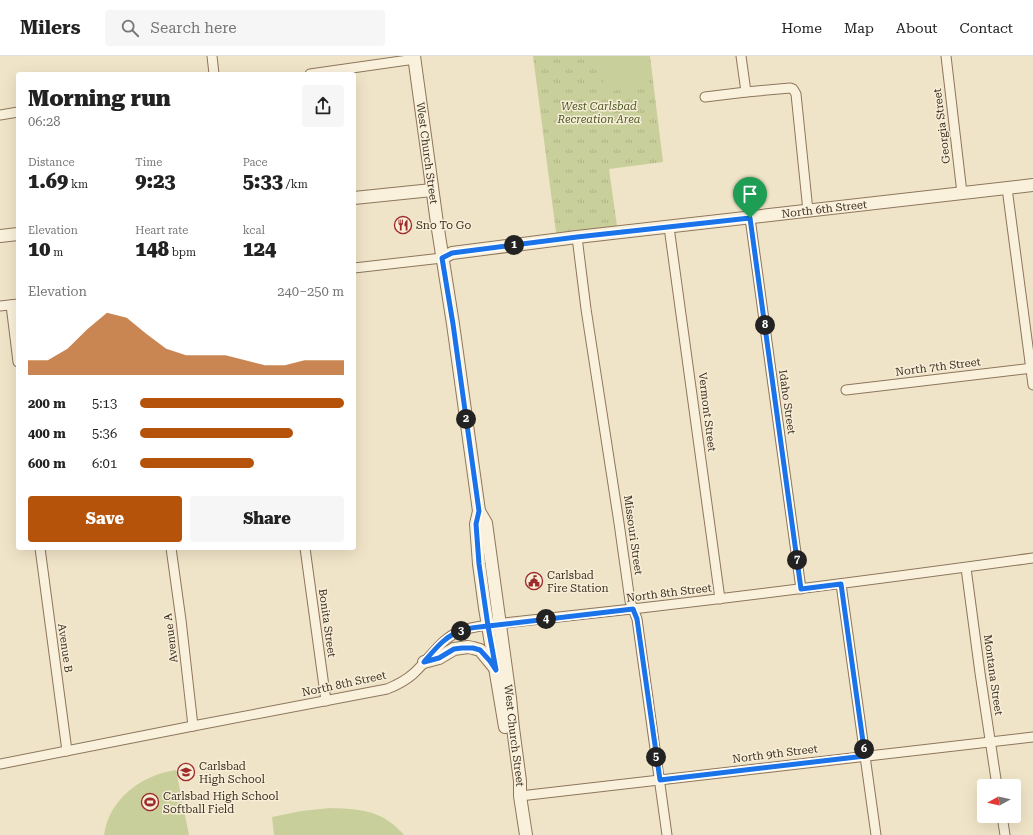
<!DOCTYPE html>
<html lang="en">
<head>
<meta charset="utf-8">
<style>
  :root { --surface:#fff; --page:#f6f6f6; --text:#222; --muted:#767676; --line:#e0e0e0; --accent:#b45309 }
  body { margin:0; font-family:"Roboto Serif",serif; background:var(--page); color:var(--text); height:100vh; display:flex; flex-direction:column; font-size:15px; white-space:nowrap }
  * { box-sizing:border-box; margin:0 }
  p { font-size:13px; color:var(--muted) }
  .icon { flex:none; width:22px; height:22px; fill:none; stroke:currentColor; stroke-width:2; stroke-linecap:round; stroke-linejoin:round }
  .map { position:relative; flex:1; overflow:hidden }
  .details { position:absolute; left:16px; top:16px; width:340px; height:478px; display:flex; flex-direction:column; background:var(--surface); border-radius:4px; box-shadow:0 4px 16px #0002 }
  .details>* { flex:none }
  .needle { width:26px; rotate:262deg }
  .buttons { position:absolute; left:977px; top:723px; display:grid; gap:8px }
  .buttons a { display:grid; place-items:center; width:44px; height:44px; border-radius:4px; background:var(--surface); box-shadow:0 4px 16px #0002; font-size:20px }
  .pin { position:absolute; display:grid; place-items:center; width:34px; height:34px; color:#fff; margin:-41px -17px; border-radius:50% 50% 50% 0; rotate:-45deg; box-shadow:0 0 4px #0007 }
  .pin .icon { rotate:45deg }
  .km { position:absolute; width:20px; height:20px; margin:-10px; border-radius:50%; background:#222; color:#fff; font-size:11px; line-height:20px; text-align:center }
  .round { display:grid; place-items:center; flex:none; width:42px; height:42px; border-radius:4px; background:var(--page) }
  .headline { display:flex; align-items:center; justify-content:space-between; height:68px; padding:0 12px }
  h1 { font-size:22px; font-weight:800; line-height:30px }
  .stats { display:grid; grid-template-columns:repeat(3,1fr); gap:6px; height:68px; padding:4px 12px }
  .stats div { display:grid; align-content:center }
  .stats b { font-size:20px; font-weight:800 }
  .stats small { font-size:11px; font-weight:400 }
  .stats p { font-size:11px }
  .chart { height:112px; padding:8px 12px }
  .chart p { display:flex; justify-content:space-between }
  .chart svg { width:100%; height:72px; margin-top:4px; fill:var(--accent); opacity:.7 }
  .cta { display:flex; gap:8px; margin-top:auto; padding:8px 12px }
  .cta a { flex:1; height:46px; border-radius:4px; background:var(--accent); color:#fff; font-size:16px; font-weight:800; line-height:46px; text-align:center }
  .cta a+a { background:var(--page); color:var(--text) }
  ul { padding:0 12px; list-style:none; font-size:13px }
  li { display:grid; grid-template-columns:64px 48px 1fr; align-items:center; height:30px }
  li i { height:10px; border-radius:5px; background:var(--accent) }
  header { display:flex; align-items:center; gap:24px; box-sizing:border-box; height:56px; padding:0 20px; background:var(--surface); border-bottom:1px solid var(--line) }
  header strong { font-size:19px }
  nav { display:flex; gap:22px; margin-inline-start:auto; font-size:14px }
  .search { width:280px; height:36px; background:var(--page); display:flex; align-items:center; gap:10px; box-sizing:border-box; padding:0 14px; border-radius:4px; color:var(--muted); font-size:15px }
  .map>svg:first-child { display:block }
  .grass { fill:url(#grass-tufts) }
  .pitch { fill:#c9cf9b }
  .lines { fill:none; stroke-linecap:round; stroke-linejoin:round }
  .minor-casing { stroke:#8d765c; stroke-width:11 }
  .tertiary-casing { stroke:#8d765c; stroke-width:14 }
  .minor { stroke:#faf1dc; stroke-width:9 }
  .tertiary { stroke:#faf1dc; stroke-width:12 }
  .route-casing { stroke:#fff; stroke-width:8 }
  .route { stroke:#1a73e8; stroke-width:5 }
  .labels { text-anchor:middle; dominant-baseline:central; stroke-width:3; stroke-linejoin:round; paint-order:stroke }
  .park-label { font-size:11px; font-style:italic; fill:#4d5a26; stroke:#f7eed8 }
  .street-label { font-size:11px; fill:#3d2e20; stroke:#f7eed8 }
  .poi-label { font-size:11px; fill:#3d2e20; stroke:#f7eed8; text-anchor:start }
</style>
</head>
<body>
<header>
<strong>Milers</strong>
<div class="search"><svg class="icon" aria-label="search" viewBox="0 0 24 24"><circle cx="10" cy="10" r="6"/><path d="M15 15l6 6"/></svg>Search here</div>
<nav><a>Home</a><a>Map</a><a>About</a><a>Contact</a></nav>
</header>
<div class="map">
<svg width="1033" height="779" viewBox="0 0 1033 779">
  <defs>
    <pattern id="grass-tufts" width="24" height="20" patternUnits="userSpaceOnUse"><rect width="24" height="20" fill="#c9cf9b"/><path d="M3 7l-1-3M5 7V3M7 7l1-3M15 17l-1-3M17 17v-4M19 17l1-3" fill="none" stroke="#aeb285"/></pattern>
  </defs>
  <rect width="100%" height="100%" fill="#f0e4c8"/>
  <!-- grass -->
  <polygon class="grass" points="533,0 650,0 663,106 609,113 618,177 557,184"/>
  <!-- pitch -->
  <g class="pitch">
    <polygon points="600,0 642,0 646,30 604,36"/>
    <path d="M176 714 189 779H104C109 743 141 719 176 714Z"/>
    <path d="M330 752C354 753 376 753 395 770 398 773 401 775 404 779H274L272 761 301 755Z"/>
  </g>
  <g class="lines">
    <!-- minor casing -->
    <g class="minor-casing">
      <g id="minor">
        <polyline points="212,0 214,18"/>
        <polyline points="741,0 746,36"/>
        <polyline points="946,0 962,137"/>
        <polyline points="310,18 415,3"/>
        <polyline points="705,41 746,36 790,32 793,33 796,38 808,155"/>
        <polyline points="0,59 18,56"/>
        <polyline points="1007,132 1033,329"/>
        <polyline points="750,162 801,533"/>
        <polyline points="669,171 720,543"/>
        <polyline points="577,181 586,253 619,467 630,545 637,563 667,779"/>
        <polyline points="354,212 442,202"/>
        <polyline points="11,249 18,306"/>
        <polyline points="0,250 18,248"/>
        <polyline points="846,334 1033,312"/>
        <polyline points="40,492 67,695"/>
        <polyline points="171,492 181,564 193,670"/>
        <polyline points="305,492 326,645"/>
        <polyline points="966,512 980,617 997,730"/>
        <polyline points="841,528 876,779"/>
        <path d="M0 708 193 670 387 633C397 629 405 625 413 618 430 603 441 581 463 574 479 569 497 568 513 566 556 561 598 557 641 552 772 537 902 520 1033 502"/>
        <polyline points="520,740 1033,681"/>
        <polyline points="1002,760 1005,779"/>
      </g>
    </g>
    <!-- tertiary casing -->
    <g class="tertiary-casing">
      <g id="tertiary">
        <path id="s1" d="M414 0 437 167 453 268 479 455 486 467 510 642 513 672 520 725V740L526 779"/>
        <polyline points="354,142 432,134"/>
        <polyline points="0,180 18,178"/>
        <path id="s2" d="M442 202 452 197 577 181 1033 129"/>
        <polyline points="479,455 476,468 479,508 485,552 505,671"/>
        <polyline points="424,606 439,602 454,593 468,591 473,592 480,594 494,611"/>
      </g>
    </g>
    <!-- minor -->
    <use href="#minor" class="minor"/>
    <!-- tertiary -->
    <use href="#tertiary" class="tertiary"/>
  </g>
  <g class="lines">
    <!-- route casing -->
    <g class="route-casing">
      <path id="route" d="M750 162 577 181 452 197 442 202 453 268 479 455 476 468 479 508 488 570C480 571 471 571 463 574 446 579 435 593 424 606L439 602 454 593 462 592H473L480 594 490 605 496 614 488 570 633 553 637 563 660 724 865 700 841 528 801 533 750 162"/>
    </g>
    <!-- route -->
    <use href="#route" class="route"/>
  </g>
  <!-- icons -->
  <defs>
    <g id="restaurant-ring" transform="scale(0.9)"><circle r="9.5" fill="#f7eed8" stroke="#9e2a2b" stroke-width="1.5"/><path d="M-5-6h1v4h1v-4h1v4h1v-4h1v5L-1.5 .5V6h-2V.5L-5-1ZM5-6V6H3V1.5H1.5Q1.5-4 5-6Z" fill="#9e2a2b"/></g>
    <g id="civic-ring" transform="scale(0.9)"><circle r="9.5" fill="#f7eed8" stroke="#9e2a2b" stroke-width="1.5"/><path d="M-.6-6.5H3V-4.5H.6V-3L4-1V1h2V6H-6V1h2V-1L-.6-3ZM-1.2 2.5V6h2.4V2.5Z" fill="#9e2a2b"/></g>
    <g id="school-ring" transform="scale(0.9)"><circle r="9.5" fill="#f7eed8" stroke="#9e2a2b" stroke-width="1.5"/><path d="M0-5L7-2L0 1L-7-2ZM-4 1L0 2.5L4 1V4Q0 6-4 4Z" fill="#9e2a2b"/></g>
    <g id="stadium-ring" transform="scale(0.9)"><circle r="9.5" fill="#f7eed8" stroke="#9e2a2b" stroke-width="1.5"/><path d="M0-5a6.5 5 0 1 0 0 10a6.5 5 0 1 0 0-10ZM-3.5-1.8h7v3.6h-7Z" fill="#9e2a2b"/></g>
  </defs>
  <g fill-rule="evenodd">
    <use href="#restaurant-ring" x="403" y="169"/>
    <use href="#civic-ring" x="534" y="525"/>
    <use href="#school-ring" x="186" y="716"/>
    <use href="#stadium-ring" x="150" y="746"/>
  </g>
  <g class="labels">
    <!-- park labels -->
    <g class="park-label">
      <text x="599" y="50">West Carlsbad<tspan x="599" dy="13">Recreation Area</tspan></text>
    </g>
    <!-- street labels -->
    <g class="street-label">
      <text transform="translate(942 70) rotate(-97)">Georgia Street</text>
      <text stroke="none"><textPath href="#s1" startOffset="98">West Church Street</textPath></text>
      <text stroke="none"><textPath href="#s2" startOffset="386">North 6th Street</textPath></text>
      <text transform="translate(938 311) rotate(-7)">North 7th Street</text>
      <text transform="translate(787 346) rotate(82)">Idaho Street</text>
      <text transform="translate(707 356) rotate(83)">Vermont Street</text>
      <text transform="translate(633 479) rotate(82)">Missouri Street</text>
      <text transform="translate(669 537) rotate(-7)">North 8th Street</text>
      <text transform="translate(327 567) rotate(82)">Bonita Street</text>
      <text transform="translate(171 582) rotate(-97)">Avenue A</text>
      <text transform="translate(65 592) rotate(82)">Avenue B</text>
      <text transform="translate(993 619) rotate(82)">Montana Street</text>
      <text transform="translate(344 628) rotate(-12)">North 8th Street</text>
      <text stroke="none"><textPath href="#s1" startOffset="688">West Church Street</textPath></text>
      <text transform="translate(775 698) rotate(-7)">North 9th Street</text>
    </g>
    <!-- poi labels -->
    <g class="poi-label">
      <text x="416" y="169">Sno To Go</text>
      <text x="547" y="519">Carlsbad<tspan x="547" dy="13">Fire Station</tspan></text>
      <text x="199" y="710">Carlsbad<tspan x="199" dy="13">High School</tspan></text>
      <text x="163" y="740">Carlsbad High School<tspan x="163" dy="13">Softball Field</tspan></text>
    </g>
  </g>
</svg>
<div class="buttons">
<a><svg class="needle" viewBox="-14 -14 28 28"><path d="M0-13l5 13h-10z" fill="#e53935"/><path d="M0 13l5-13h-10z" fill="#767676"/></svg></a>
</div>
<div class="pin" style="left:750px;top:162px;background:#1e9e55"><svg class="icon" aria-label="arrive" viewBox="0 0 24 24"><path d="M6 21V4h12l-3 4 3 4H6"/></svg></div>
<b class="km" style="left:514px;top:189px">1</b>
<b class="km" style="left:466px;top:363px">2</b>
<b class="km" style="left:461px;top:575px">3</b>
<b class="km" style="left:546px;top:563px">4</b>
<b class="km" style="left:656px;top:701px">5</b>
<b class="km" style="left:864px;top:693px">6</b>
<b class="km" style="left:797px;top:504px">7</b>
<b class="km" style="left:765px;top:269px">8</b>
<section class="details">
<div class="headline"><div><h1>Morning run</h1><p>06:28</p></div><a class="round"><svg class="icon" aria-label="share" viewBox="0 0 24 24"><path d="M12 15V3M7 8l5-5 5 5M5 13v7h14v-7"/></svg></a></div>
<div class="stats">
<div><p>Distance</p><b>1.69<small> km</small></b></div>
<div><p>Time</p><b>9:23</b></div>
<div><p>Pace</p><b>5:33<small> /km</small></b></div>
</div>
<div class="stats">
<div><p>Elevation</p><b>10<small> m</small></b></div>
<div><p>Heart rate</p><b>148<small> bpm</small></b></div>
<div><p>kcal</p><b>124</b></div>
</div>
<div class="chart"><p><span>Elevation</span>240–250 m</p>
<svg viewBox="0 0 160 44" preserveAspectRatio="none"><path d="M0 44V35L10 35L20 28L30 16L40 6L50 9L60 19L70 28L80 32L90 32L100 32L110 35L120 38L130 38L140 35L150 35L160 35V44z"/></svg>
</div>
<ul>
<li><b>200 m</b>5:13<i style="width:100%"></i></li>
<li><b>400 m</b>5:36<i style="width:75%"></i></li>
<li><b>600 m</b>6:01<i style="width:56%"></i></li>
</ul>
<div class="cta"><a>Save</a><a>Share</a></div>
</section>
</div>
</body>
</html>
